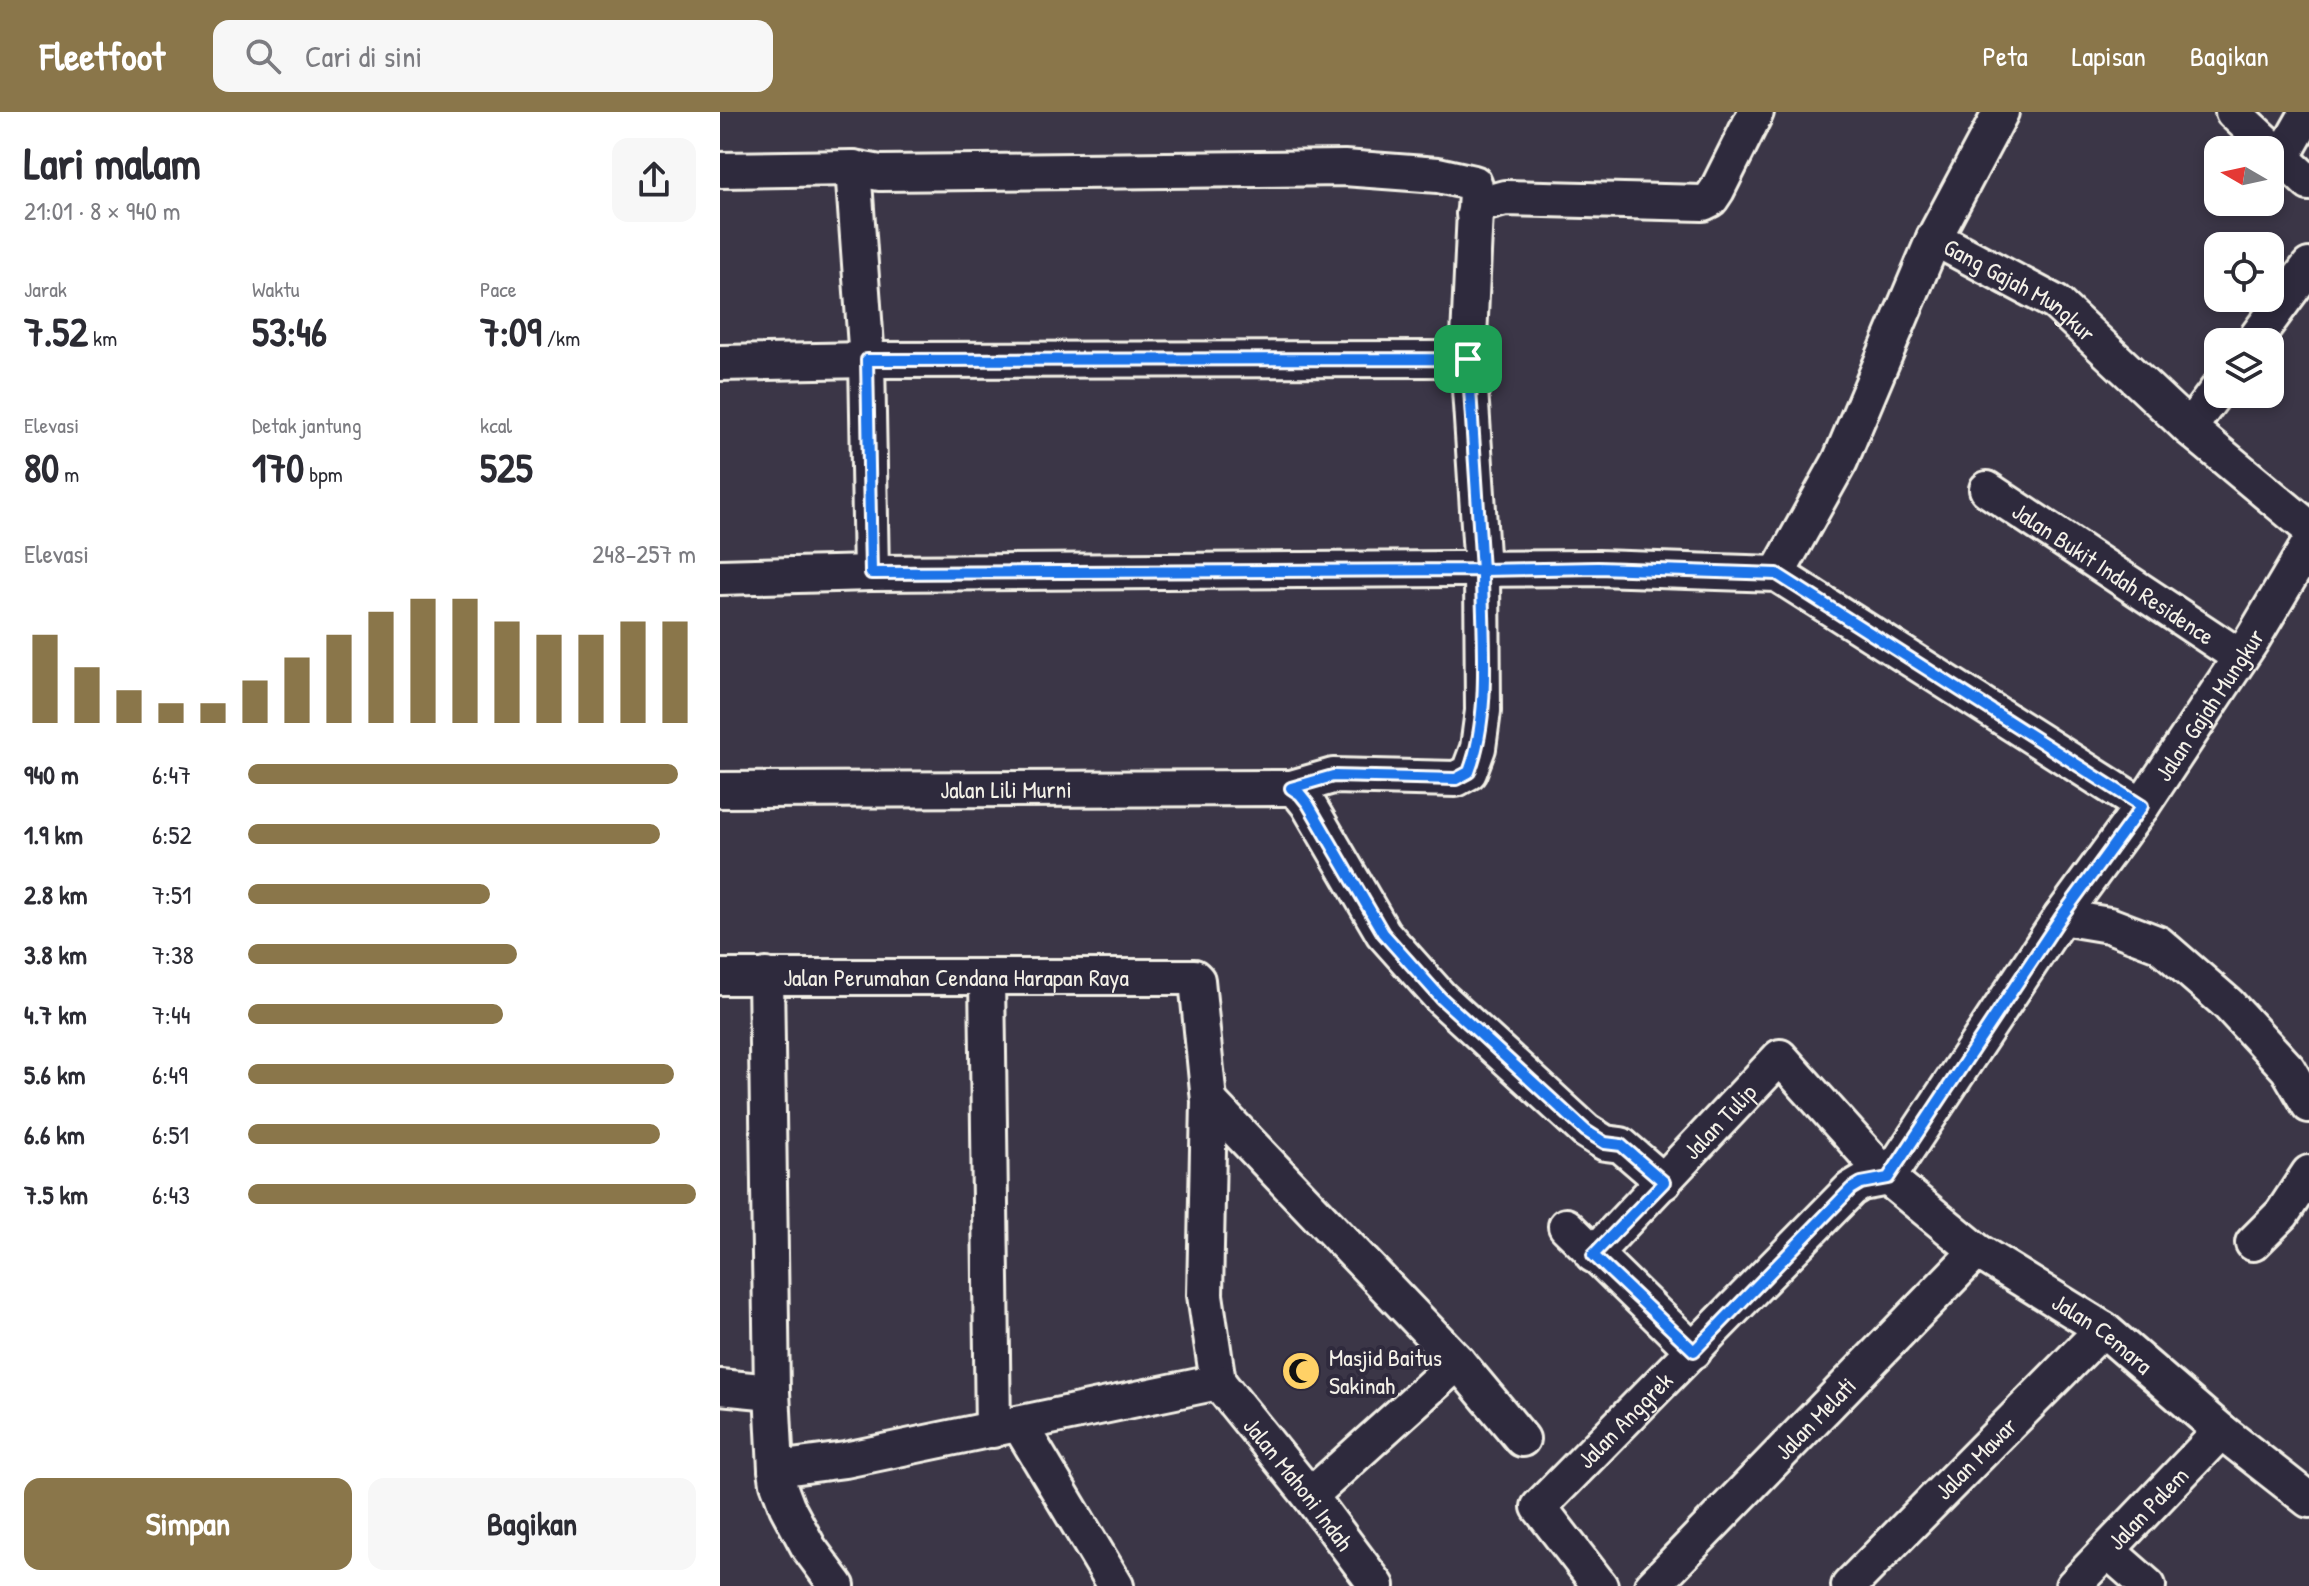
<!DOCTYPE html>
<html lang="id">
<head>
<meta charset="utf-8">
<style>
  :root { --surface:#fff; --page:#f7f7f7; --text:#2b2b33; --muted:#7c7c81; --accent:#8a764a }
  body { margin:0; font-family:"Patrick Hand",sans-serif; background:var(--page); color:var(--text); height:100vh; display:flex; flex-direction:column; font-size:30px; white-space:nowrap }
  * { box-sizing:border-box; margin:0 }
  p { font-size:26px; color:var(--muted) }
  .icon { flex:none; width:44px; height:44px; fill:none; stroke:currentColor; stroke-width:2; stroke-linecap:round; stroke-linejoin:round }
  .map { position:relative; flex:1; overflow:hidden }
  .details { display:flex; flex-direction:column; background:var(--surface); width:720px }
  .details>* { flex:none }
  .needle { width:52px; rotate:279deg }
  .buttons { position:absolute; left:1484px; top:24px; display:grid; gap:16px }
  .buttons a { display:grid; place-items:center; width:80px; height:80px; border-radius:16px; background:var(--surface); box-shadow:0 4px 12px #0003; font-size:40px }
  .pin { position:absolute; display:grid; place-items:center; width:68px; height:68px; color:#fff; margin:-34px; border-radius:16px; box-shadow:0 4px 12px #0006 }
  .round { display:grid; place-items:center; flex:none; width:84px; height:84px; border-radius:16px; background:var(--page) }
  .summary { display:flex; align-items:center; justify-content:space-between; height:136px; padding:0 24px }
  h1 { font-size:44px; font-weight:700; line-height:60px }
  .metrics { display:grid; grid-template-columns:repeat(3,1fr); gap:12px; height:136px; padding:8px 24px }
  .metrics div { display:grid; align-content:center }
  .metrics b { font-size:40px; font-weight:700 }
  .metrics small { font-size:22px; font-weight:400 }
  .metrics p { font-size:22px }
  .chart { height:224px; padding:16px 24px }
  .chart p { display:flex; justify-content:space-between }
  .chart svg { width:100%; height:144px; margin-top:8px; stroke:var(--accent); stroke-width:6 }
  .cta { display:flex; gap:16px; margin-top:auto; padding:16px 24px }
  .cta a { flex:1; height:92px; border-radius:16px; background:var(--accent); color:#fff; font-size:32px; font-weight:700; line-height:92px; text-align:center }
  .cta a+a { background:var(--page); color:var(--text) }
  ul { padding:0 24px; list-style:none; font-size:26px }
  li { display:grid; grid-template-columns:128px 96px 1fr; align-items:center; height:60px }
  li i { height:20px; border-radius:10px; background:var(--accent) }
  header { display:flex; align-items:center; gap:48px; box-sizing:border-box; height:112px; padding:0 40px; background:var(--accent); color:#fff }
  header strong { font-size:38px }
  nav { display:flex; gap:44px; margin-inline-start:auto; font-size:28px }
  .search { width:560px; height:72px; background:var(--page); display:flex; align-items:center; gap:20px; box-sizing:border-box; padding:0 28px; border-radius:16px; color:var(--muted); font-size:30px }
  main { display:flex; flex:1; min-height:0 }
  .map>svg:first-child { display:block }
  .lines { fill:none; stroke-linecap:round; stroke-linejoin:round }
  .minor-casing { stroke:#f4f1e8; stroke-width:40 }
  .minor { stroke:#2f2a3d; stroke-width:34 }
  .route-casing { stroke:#fff; stroke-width:16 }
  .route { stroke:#1a73e8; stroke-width:10 }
  .labels { text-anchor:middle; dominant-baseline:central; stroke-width:8; stroke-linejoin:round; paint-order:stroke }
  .street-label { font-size:24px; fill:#f4f1e8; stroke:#2f2a3d }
  .poi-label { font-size:24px; fill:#f4f1e8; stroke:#2f2a3d; text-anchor:start }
</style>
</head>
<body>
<header>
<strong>Fleetfoot</strong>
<div class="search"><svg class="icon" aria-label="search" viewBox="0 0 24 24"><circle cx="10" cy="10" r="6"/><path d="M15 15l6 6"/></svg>Cari di sini</div>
<nav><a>Peta</a><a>Lapisan</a><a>Bagikan</a></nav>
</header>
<main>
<section class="details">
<div class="summary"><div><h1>Lari malam</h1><p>21:01 · 8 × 940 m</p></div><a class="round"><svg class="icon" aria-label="share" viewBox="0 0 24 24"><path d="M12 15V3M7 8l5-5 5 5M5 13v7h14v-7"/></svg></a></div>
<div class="metrics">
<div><p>Jarak</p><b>7.52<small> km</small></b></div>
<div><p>Waktu</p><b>53:46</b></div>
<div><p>Pace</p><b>7:09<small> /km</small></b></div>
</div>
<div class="metrics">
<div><p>Elevasi</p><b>80<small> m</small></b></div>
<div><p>Detak jantung</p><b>170<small> bpm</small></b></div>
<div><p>kcal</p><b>525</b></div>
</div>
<div class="chart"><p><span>Elevasi</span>248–257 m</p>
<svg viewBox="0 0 160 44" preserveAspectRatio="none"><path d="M5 44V17M15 44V27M25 44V34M35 44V38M45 44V38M55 44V31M65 44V24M75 44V17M85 44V10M95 44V6M105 44V6M115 44V13M125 44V17M135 44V17M145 44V13M155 44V13"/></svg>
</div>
<ul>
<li><b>940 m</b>6:47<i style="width:96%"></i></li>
<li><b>1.9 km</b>6:52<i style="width:92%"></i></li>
<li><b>2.8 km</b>7:51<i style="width:54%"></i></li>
<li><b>3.8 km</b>7:38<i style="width:60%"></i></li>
<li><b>4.7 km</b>7:44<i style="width:57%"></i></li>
<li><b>5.6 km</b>6:49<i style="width:95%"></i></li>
<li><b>6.6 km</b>6:51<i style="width:92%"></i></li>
<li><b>7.5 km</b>6:43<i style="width:100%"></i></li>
</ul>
<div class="cta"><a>Simpan</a><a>Bagikan</a></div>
</section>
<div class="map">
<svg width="1589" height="1474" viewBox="0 0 1589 1474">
  <rect width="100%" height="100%" fill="#3b3647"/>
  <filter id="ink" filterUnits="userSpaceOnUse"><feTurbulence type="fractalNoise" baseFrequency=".0125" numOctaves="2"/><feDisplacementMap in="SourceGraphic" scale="16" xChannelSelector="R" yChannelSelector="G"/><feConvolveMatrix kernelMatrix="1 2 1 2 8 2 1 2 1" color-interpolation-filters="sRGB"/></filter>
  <g filter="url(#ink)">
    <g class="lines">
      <!-- minor casing -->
      <g class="minor-casing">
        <g id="minor">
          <polyline points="1513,0 1589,71"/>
          <polyline points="1562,46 1588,0"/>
          <polyline points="133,56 147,248 151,461"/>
          <polyline points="0,58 133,56 160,61 624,56 718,63 754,71 756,78 748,247 762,458 763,599 758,636 749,660 736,667 613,664 571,676"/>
          <polyline points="754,102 763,92 785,86 983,91 991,87 997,78 1036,0"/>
          <polyline points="1214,126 1281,0"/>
          <polyline points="1533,230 1589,154"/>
          <polyline points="0,251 147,248 748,247"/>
          <polyline points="1469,316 1498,277"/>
          <path id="s1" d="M1267 377 1520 545"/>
          <path id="s2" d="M1057 462 1120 349 1214 126 1336 191 1469 316 1589 416"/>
          <polyline points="0,465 151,461 878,456 1057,462 1422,694"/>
          <path id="s3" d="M0 678 571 676 580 682 588 692 663 821 721 886 866 1019 885 1031 901 1033 944 1070"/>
          <polyline points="1341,805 1389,813 1439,832 1508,892 1568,957 1589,993"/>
          <polyline points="46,864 52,1280 56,1357 58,1371 67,1395 89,1436 117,1474"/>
          <path id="s4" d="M0 865H474L477 868 489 989 485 1183 498 1270"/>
          <polyline points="267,865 273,1318"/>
          <polyline points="489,989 738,1250 802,1327"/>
          <path id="s5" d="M1168 1066 1341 805 1422 694 1532 528 1589 432"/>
          <polyline points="846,1114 974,1239"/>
          <polyline points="1533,1131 1562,1102 1589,1061"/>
          <path id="s6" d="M873 1143 1060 945 1168 1066 1257 1139 1383 1217 1501 1319 1589 1388"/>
          <path id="s7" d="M498 1270 590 1384 657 1474"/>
          <polyline points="0,1275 52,1280"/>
          <polyline points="299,1312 396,1474"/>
          <polyline points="56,1357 125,1348 498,1270"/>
          <polyline points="590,1384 738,1250"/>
          <polyline points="1388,1439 1428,1474"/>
          <path id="s8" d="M880 1474 819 1395 1131 1077 1141 1071 1168 1066"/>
          <path id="s9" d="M932 1474 1257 1139"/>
          <path id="s10" d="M1129 1474 1383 1217"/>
          <path id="s11" d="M1353 1474 1501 1319"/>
        </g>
      </g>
      <!-- minor -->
      <use href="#minor" class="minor"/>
    </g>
  </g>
  <g class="lines" filter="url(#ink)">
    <!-- route casing -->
    <g class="route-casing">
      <path id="route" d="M748 247 147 248 151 461 762 458C762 523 772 599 749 660L736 667 613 664 571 676 580 682 588 692 663 821 721 886 866 1019 885 1031 901 1033 944 1070 873 1143 974 1239 1131 1077 1141 1071 1168 1066 1341 805 1422 694 1057 462 878 456 762 458 748 247"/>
    </g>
    <!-- route -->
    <use href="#route" class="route"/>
  </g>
  <!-- icons -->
  <defs>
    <g id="mosque-disc" transform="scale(2)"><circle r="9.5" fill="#ffd166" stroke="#2f2a3d"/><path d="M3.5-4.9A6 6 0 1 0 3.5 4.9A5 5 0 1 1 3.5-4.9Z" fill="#111"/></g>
  </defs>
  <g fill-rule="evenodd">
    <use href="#mosque-disc" x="581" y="1259"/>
  </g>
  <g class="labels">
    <!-- street labels -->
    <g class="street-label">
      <text stroke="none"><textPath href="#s2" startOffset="472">Gang Gajah Mungkur</textPath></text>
      <text stroke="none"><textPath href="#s1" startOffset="152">Jalan Bukit Indah Residence</textPath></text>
      <text stroke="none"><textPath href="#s5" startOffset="572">Jalan Gajah Mungkur</textPath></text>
      <text stroke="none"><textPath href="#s3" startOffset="286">Jalan Lili Murni</textPath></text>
      <text stroke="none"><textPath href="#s4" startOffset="236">Jalan Perumahan Cendana Harapan Raya</textPath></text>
      <text stroke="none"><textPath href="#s6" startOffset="184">Jalan Tulip</textPath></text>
      <text stroke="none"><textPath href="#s6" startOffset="700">Jalan Cemara</textPath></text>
      <text stroke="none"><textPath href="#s9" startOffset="234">Jalan Melati</textPath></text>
      <text stroke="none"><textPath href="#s8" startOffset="222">Jalan Anggrek</textPath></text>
      <text stroke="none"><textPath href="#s10" startOffset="180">Jalan Mawar</textPath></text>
      <text stroke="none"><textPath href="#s7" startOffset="130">Jalan Mahoni Indah</textPath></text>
      <text stroke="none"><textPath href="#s11" startOffset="108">Jalan Palem</textPath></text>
    </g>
    <!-- poi labels -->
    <g class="poi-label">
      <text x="609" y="1245">Masjid Baitus<tspan x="609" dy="28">Sakinah</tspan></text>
    </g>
  </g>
</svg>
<div class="buttons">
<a><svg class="needle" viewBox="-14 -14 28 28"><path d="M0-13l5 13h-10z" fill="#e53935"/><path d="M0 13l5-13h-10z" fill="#7c7c81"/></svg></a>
<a><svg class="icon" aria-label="locate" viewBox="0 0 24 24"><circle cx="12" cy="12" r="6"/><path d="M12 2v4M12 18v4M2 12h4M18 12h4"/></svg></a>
<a><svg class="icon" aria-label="layers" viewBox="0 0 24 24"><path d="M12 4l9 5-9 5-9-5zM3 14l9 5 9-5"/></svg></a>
</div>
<div class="pin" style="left:748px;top:247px;background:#1e9e55"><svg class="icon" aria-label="arrive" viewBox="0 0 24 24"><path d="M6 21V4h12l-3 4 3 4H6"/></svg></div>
</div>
</main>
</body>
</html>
